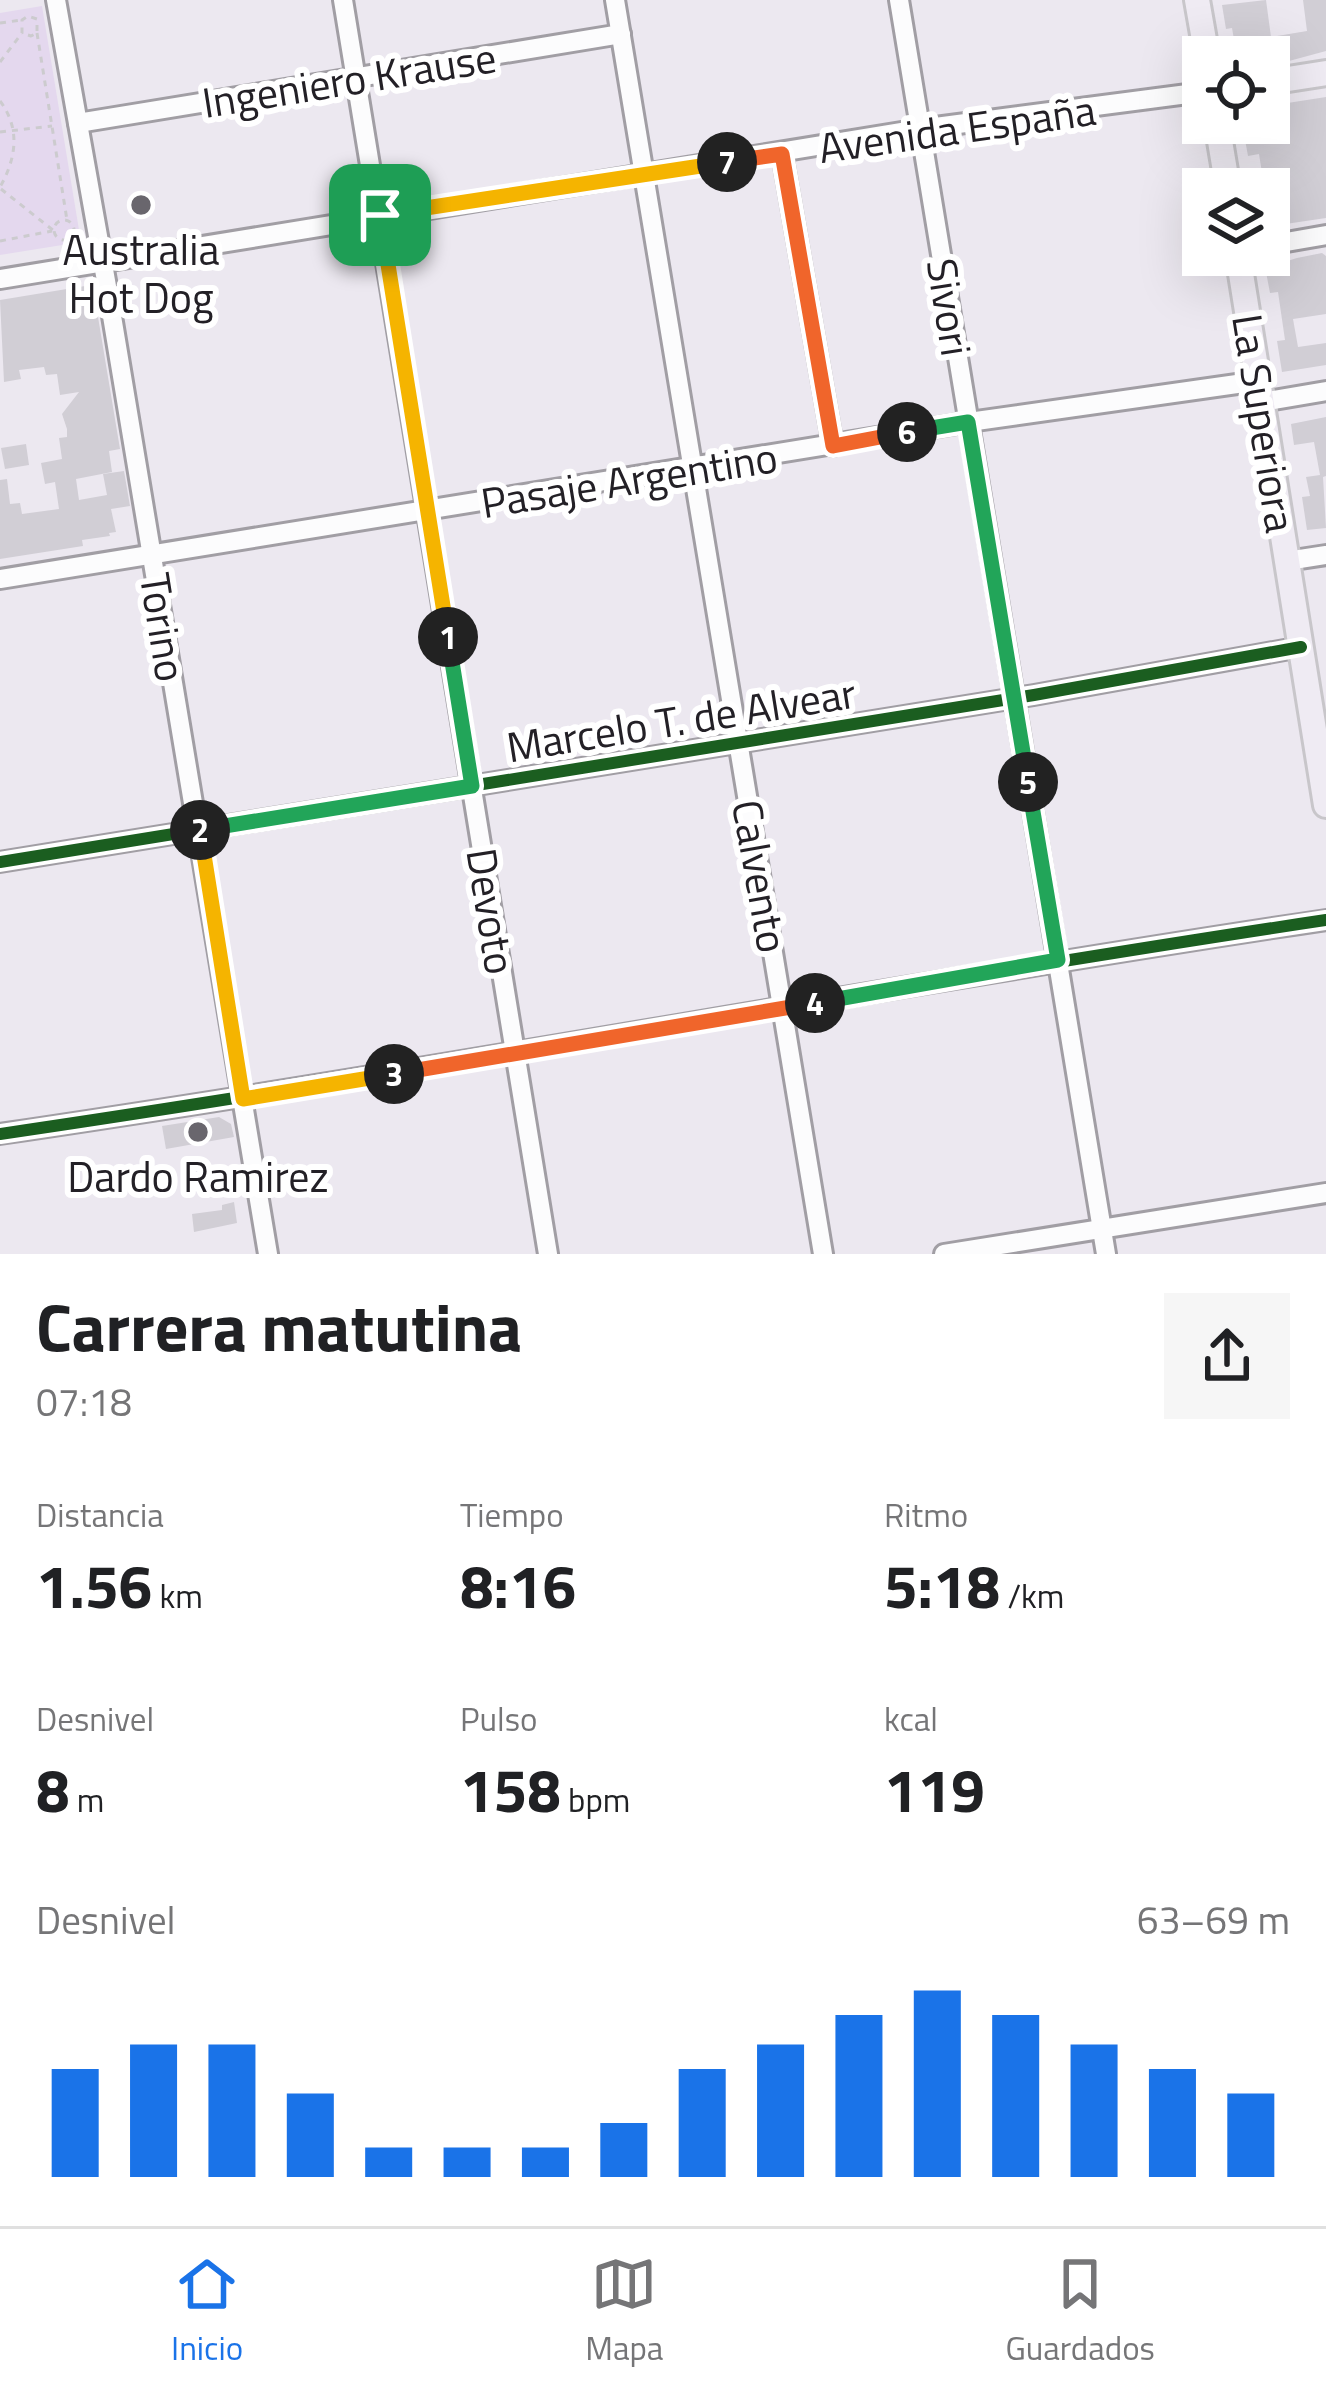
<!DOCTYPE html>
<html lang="es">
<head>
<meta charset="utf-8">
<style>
  :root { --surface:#fff; --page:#f6f6f6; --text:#202124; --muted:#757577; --line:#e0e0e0; --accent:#1a73e8 }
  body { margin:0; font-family:"Titillium Web",sans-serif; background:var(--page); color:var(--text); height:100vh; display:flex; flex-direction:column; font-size:45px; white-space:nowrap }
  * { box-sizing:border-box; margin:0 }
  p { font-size:39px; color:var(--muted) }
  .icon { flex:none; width:66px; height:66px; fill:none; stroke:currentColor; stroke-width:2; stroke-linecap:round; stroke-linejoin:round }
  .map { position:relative; height:1254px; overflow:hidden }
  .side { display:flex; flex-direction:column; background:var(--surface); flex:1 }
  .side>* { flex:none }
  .tools { position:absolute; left:1182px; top:36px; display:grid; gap:24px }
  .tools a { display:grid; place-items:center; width:108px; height:108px; border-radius:0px; background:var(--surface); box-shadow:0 12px 48px #0002; font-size:60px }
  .pin { position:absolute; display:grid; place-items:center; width:102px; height:102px; color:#fff; margin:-51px; border-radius:24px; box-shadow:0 6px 18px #0006 }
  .km { position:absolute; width:60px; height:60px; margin:-30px; border-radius:50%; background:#222; color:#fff; font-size:33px; line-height:60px; text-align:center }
  .round { display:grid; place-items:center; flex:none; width:126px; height:126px; border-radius:0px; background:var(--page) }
  .headline { display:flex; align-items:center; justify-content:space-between; height:204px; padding:0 36px }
  h1 { font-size:66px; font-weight:700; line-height:90px }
  .figures { display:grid; grid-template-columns:repeat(3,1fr); gap:18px; height:204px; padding:12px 36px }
  .figures div { display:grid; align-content:center }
  .figures b { font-size:60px; font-weight:700 }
  .figures small { font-size:33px; font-weight:400 }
  .figures p { font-size:33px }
  .chart { height:336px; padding:24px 36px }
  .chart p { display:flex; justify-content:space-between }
  .chart svg { width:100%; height:216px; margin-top:12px; stroke:var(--accent); stroke-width:6 }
  .tab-bar { display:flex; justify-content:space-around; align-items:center; height:168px; border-top:3px solid var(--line); background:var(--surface); font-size:33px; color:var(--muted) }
  .tab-bar a { display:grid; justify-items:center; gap:6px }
  .tab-bar .current { color:var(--accent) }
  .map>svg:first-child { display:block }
  .green { fill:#e4d8ee }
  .building { fill:#d1ced5 }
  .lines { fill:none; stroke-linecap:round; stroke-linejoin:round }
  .minor-casing { stroke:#a19ea4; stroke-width:24 }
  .major-casing { stroke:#c8c6ca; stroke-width:30 }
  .path { stroke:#cccbce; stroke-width:3; stroke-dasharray:6 6; stroke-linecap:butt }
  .minor { stroke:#fcfcfd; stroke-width:18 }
  .major { stroke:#efebf3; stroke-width:24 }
  .cycleway-casing { stroke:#fff; stroke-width:20 }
  .cycleway { stroke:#1b5e20; stroke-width:12 }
  .split-1-casing { stroke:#fff; stroke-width:24 }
  .split-2-casing { stroke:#fff; stroke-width:24 }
  .split-3-casing { stroke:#fff; stroke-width:24 }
  .split-4-casing { stroke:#fff; stroke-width:24 }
  .split-5-casing { stroke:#fff; stroke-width:24 }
  .split-6-casing { stroke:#fff; stroke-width:24 }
  .split-7-casing { stroke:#fff; stroke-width:24 }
  .split-8-casing { stroke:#fff; stroke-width:24 }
  .split-1 { stroke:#f5b400; stroke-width:15 }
  .split-2 { stroke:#22a559; stroke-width:15 }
  .split-3 { stroke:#f5b400; stroke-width:15 }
  .split-4 { stroke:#f0652b; stroke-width:15 }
  .split-5 { stroke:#22a559; stroke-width:15 }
  .split-6 { stroke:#22a559; stroke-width:15 }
  .split-7 { stroke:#f0652b; stroke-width:15 }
  .split-8 { stroke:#f5b400; stroke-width:15 }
  .poi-dot { fill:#69666d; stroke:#fff; stroke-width:4.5 }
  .labels { text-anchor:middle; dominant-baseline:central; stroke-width:12; stroke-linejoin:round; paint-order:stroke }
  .street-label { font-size:42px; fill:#232026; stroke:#fff }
  .poi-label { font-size:42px; fill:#232026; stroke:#fff }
</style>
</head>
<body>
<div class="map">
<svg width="1326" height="1254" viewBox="0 0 1326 1254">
  <rect width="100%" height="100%" fill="#ece8f0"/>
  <!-- green -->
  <polygon class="green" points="42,6 81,242 0,255 0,13"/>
  <!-- building -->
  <g class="building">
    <polygon points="1266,0 1271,37 1307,31 1303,0 1326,0 1326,51 1289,61 1288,54 1237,57 1232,28 1226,29 1222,5"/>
    <polygon points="1326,97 1326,218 1272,226 1269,189 1244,189 1244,182 1263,179 1259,154 1248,156 1242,123 1269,123 1269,106"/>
    <polygon points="1322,253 1326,256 1326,314 1293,319 1298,347 1326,343 1326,365 1282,372 1277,341 1285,340 1278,292 1270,293 1266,272 1285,268 1284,262 1297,258"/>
    <polygon points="85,286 94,293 120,449 109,451 112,472 76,479 79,500 107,495 103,474 124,471 130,506 111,509 116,532 109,533 110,536 82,540 83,546 0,559 0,480 7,479 10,504 20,503 22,514 59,509 55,482 45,484 41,463 62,459 59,438 67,437 67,429 62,414 79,392 60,395 57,374 46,375 44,367 19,370 21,379 4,382 0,300"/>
    <polygon points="1326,417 1326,476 1323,477 1326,528 1307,530 1302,497 1310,496 1306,477 1320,475 1314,442 1294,445 1291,424"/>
    <polygon points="26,444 29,465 5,469 1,448"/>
    <polygon points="219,1117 231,1124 234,1137 166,1149 162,1126"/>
    <polygon points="234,1202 237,1223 194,1232 192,1214 222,1210 222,1205"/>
  </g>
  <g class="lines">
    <!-- minor casing -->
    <g class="minor-casing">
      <g id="minor">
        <polyline points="56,0 108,292 268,1254"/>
        <polyline points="343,0 548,1254"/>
        <polyline points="615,0 823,1254"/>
        <polyline points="899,0 1106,1254"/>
        <polyline points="78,123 621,34"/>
        <polyline points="782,154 833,446"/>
        <polyline points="1269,245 1326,235"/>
        <polyline points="0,279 920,129 1203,92"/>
        <polyline points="1262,402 1326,391"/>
        <polyline points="1287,561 1326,555"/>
        <polyline points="0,579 969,422 1258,381"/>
        <polyline points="0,862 1034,695 1301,647"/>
        <path d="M0 1134C443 1069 883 986 1326 920"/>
        <polyline points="944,1254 1326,1193"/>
      </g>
    </g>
    <!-- major casing -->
    <g class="major-casing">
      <g id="major">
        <polyline points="1197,0 1207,57"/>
        <polyline points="1269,82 1326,73"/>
        <polyline points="1217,123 1228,189"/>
        <polyline points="1238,255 1326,805"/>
      </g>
    </g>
    <!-- path -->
    <g class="path">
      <polyline points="0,23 22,20"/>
      <polyline points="37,33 67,220"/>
      <polyline points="0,62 22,33 22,20 28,16 37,19 37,33 31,36 22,33"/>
      <path d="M0 101C21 129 16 159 0 187"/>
      <polyline points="0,132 52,126"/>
      <polyline points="1,189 54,231"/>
      <circle cx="64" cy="230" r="10"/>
      <polyline points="0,241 52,231"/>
    </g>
    <!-- minor -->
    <use href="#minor" class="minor"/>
    <!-- major -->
    <use href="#major" class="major"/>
    <!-- cycleway casing -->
    <g class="cycleway-casing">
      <g id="cycleway">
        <polyline points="0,862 1034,695 1301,647"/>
        <path d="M0 1134C443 1069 883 986 1326 920"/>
      </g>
    </g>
    <!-- cycleway -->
    <use href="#cycleway" class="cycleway"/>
  </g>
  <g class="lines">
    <!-- split-1 casing -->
    <g class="split-1-casing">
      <polyline id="split-1" points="380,215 448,637"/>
    </g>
    <!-- split-2 casing -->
    <g class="split-2-casing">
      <polyline id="split-2" points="200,830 472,786 448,637"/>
    </g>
    <!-- split-3 casing -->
    <g class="split-3-casing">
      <polyline id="split-3" points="200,830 243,1099 394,1074"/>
    </g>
    <!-- split-4 casing -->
    <g class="split-4-casing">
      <polyline id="split-4" points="394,1074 815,1003"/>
    </g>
    <!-- split-5 casing -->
    <g class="split-5-casing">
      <polyline id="split-5" points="815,1003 1058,960 1028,782"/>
    </g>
    <!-- split-6 casing -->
    <g class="split-6-casing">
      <polyline id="split-6" points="907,432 968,422 1028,782"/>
    </g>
    <!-- split-7 casing -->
    <g class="split-7-casing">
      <polyline id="split-7" points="727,162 782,154 833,446 907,432"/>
    </g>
    <!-- split-8 casing -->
    <g class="split-8-casing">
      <polyline id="split-8" points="380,215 727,162"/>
    </g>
    <!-- split-1 -->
    <use href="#split-1" class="split-1"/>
    <!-- split-2 -->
    <use href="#split-2" class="split-2"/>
    <!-- split-3 -->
    <use href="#split-3" class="split-3"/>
    <!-- split-4 -->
    <use href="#split-4" class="split-4"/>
    <!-- split-5 -->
    <use href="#split-5" class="split-5"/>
    <!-- split-6 -->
    <use href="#split-6" class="split-6"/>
    <!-- split-7 -->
    <use href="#split-7" class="split-7"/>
    <!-- split-8 -->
    <use href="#split-8" class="split-8"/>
  </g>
  <!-- markers -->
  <g class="poi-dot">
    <circle cx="141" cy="205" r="12"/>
    <circle cx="198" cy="1132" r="12"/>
  </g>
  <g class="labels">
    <!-- street labels -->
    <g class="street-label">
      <text transform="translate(349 79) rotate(-9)">Ingeniero Krause</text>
      <text transform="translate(957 128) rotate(-8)">Avenida España</text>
      <text transform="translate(950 307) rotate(81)">Sivori</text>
      <text transform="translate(1265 423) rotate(81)">La Superiora</text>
      <text transform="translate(629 479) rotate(-9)">Pasaje Argentino</text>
      <text transform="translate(164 627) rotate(81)">Torino</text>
      <text transform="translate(681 719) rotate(-9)">Marcelo T. de Alvear</text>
      <text transform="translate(761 876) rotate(80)">Calvento</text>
      <text transform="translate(492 911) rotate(81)">Devoto</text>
    </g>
    <!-- poi labels -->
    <g class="poi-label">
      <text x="141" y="249">Australia<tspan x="141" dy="48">Hot Dog</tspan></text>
      <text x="198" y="1176">Dardo Ramirez</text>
    </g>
  </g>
</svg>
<div class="tools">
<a><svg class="icon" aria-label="locate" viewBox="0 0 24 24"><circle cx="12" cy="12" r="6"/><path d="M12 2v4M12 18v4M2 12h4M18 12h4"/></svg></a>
<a><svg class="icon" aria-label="layers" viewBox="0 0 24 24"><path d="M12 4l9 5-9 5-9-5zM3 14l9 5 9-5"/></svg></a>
</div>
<div class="pin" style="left:380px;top:215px;background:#1e9e55"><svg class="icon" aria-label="arrive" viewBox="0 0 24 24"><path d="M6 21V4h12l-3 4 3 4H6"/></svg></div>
<b class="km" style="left:448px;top:637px">1</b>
<b class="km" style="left:200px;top:830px">2</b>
<b class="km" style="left:394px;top:1074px">3</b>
<b class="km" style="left:815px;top:1003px">4</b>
<b class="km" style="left:1028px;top:782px">5</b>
<b class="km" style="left:907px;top:432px">6</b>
<b class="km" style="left:727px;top:162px">7</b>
</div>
<section class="side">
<div class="headline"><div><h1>Carrera matutina</h1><p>07:18</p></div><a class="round"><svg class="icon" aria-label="share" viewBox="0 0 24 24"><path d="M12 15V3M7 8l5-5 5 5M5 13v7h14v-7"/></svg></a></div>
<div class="figures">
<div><p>Distancia</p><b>1.56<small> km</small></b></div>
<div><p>Tiempo</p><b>8:16</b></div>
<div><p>Ritmo</p><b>5:18<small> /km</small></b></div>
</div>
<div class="figures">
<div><p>Desnivel</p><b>8<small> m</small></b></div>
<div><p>Pulso</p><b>158<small> bpm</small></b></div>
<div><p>kcal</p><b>119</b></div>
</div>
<div class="chart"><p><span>Desnivel</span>63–69 m</p>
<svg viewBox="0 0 160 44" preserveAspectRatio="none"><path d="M5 44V22M15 44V17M25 44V17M35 44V27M45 44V38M55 44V38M65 44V38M75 44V33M85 44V22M95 44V17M105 44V11M115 44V6M125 44V11M135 44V17M145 44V22M155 44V27"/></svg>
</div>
</section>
<nav class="tab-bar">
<a class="current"><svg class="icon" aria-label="home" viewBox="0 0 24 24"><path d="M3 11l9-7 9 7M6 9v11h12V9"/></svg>Inicio</a>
<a><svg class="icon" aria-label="map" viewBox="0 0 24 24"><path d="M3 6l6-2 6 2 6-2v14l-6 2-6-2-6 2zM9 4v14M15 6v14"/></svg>Mapa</a>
<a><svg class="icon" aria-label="saved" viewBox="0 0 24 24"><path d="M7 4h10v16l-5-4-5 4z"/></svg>Guardados</a>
</nav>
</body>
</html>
